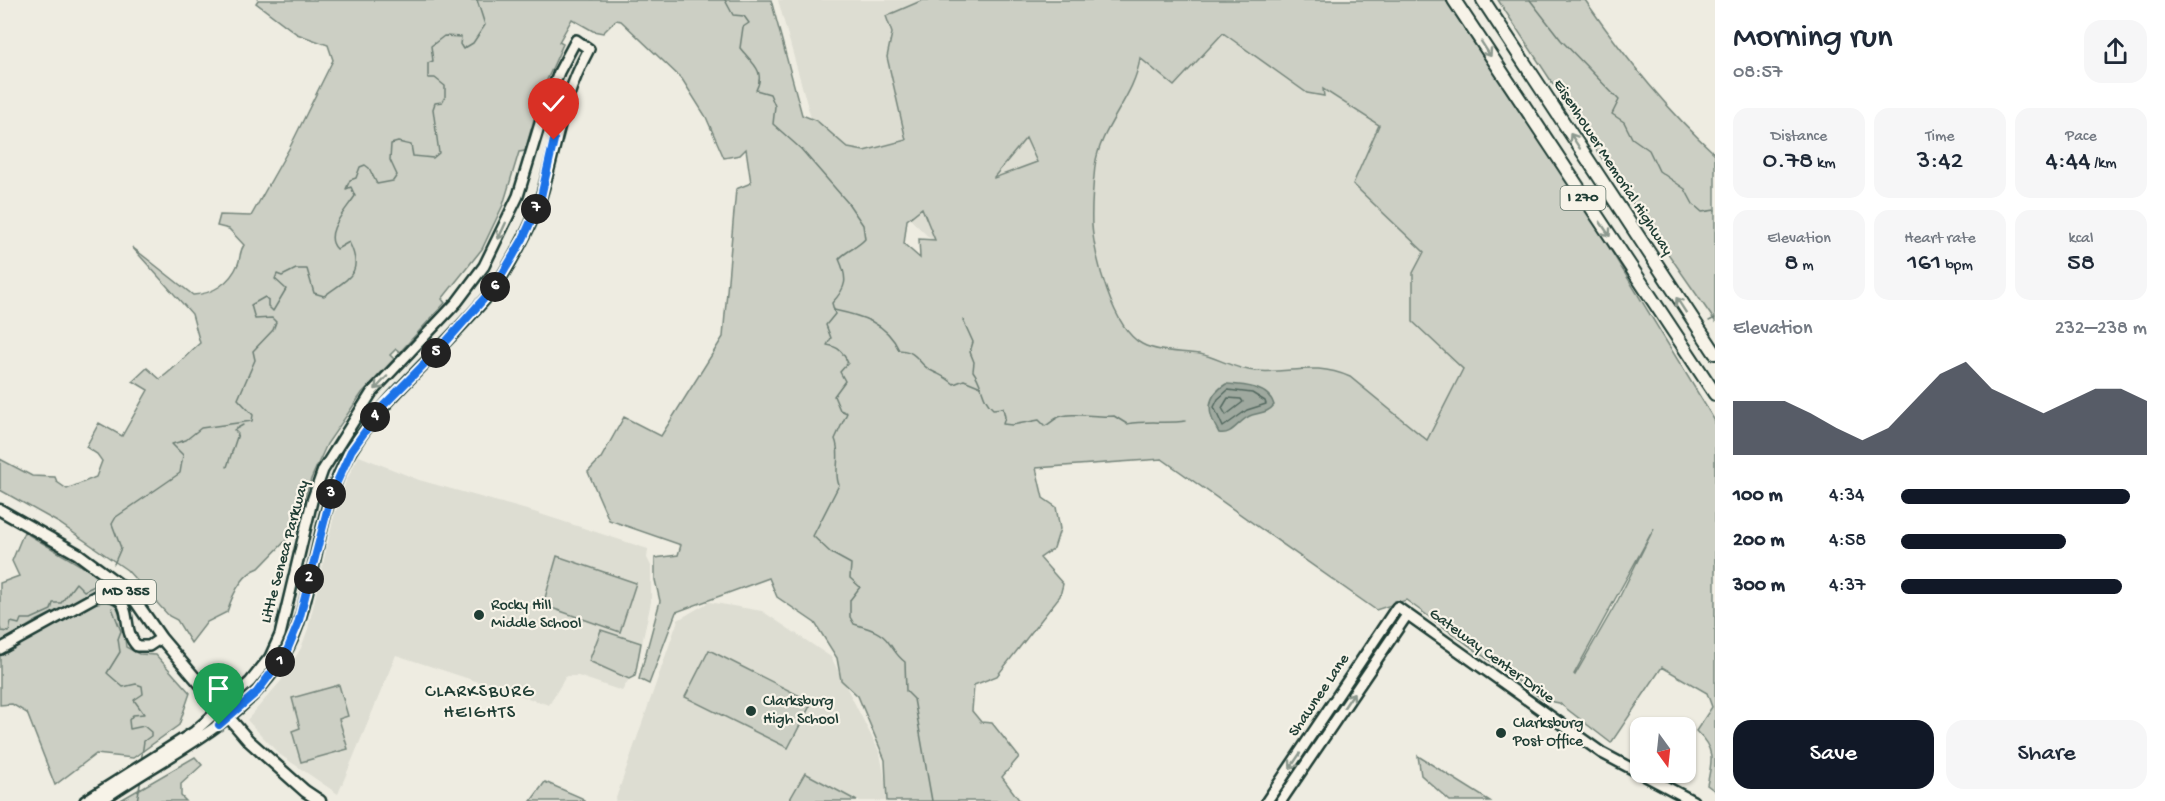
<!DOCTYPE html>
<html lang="en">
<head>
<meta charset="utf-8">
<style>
  :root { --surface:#fff; --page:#f6f6f7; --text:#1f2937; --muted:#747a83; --accent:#111827 }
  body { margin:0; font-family:"Gochi Hand",sans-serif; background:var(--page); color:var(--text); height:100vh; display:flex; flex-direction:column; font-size:22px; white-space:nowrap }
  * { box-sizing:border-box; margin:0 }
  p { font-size:20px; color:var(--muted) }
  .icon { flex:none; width:33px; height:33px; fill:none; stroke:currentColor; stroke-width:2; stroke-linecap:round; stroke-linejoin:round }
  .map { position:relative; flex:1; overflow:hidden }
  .details { display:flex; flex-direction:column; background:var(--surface); width:450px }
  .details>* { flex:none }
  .needle { width:39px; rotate:165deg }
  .fabs { position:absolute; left:1630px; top:717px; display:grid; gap:12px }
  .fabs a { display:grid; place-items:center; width:66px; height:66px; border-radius:12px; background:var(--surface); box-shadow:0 2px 4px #0004; font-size:30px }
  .pin { position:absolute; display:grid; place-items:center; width:51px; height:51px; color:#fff; margin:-62px -26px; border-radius:50% 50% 50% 0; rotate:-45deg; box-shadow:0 0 6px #0007 }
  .pin .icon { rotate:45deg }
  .km { position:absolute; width:30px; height:30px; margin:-15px; border-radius:50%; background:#222; color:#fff; font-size:16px; line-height:30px; text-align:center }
  .round { display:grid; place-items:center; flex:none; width:63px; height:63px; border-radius:18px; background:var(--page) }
  .head { display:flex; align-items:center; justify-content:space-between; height:102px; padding:0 18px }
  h1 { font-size:33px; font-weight:600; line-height:45px }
  .stats { display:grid; grid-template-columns:repeat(3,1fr); gap:9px; height:102px; padding:6px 18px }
  .stats div { display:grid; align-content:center; border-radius:15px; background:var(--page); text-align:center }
  .stats b { font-size:26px; font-weight:600 }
  .stats small { font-size:16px; font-weight:400 }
  .stats p { font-size:16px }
  .chart { height:168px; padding:12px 18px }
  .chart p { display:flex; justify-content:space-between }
  .chart svg { width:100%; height:108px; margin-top:6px; fill:var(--accent); opacity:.7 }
  .primary-button { display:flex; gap:12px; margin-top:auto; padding:12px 18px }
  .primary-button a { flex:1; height:69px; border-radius:18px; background:var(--accent); color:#fff; font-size:24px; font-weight:600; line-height:69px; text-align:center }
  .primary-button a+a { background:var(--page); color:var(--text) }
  ul { padding:0 18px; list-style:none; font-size:20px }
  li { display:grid; grid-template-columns:96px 72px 1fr; align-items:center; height:45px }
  li i { height:15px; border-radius:8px; background:var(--accent) }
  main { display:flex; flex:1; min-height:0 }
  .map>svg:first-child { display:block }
  .built { fill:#ddddd2 }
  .green { fill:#cccfc4; stroke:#76867c; stroke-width:1.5; fill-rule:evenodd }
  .water { fill:#9fa99f; stroke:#6c7e74; stroke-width:1.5 }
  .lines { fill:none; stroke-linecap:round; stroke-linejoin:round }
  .shore { stroke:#52685f; stroke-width:1.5 }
  .stream { stroke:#6c7e74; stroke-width:1.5 }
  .secondary-casing { stroke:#1f3d34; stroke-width:14 }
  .primary-casing { stroke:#1f3d34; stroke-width:15 }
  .highway-casing { stroke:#1f3d34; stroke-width:16 }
  .secondary { stroke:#f7f3e8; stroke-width:9 }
  .primary { stroke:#f7f3e8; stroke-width:10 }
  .highway { stroke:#f7f3e8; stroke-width:12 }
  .oneway { stroke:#8b988e }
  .route-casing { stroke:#fff; stroke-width:12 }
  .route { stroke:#1a73e8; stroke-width:8 }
  .poi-dot { fill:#1f3d34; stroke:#f7f3e8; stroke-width:2 }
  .labels { text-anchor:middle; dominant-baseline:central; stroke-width:4.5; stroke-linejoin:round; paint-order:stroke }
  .shield { fill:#f7f3e8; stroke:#60746a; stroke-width:1.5 }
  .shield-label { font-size:15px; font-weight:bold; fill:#1f3d34 }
  .street-label { font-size:16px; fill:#1f3d34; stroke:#f7f3e8 }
  .poi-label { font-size:16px; fill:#1f3d34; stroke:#f7f3e8; text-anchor:start }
  .neighbourhood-label { font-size:18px; letter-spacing:1.5px; fill:#1f3d34; stroke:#f7f3e8 }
</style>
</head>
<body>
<main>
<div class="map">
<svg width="1715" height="801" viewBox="0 0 1715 801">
  <rect width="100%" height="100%" fill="#eeece1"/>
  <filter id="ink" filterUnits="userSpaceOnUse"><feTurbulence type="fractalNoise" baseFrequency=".0167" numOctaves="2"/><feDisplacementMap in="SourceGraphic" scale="12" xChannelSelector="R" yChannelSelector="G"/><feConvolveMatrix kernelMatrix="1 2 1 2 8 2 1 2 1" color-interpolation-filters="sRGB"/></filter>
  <g filter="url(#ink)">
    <!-- built -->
    <g class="built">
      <polygon points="778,0 1435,0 1682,390 1415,592 1055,362 812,122"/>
      <polygon points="359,456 419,480 534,512 648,549 647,558 651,566 651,602 635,676 629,679 622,691 578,676 566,676 549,705 396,655 338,794 279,754 247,720 281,681 301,648 308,629 333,520 346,481"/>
      <polygon points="709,602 762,611 831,657 880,753 889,801 615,801 678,620"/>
    </g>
    <!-- green -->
    <g class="green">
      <path d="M258 0H771L802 115 817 121 848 148 864 151 906 140 887 57 892 33 886 16 923 0H1458L1715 421V791L1707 785C1713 759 1715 749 1696 731L1712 707 1707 693 1662 667 1611 743 1559 703 1544 700 1406 600 1376 610 1162 459 1036 468 1043 498 1056 507 1060 529 1054 548 1040 558 1063 584 1060 596 997 676 974 685 972 711 981 722 992 723 1019 757 1002 777 1020 801H887L885 760 858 696 841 680 837 658 815 623 777 597 769 578 676 612 649 684 639 679 660 601 655 580V558L678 555 681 545 609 520 588 472 601 458 624 417 661 436 723 337 736 189 751 183 746 149 740 155 724 158 706 117 682 79 621 21 616 20 603 33 593 31 572 19 559 42 563 44 542 91 525 151 519 152 503 205 482 249 442 299 445 303 400 352 396 349 390 355 394 359 362 393 327 444 311 479 295 531 259 568C242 574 232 596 227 612L207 622 191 643 177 620 169 616 127 570 59 523 0 490V459L32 476 55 477 57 482 67 489 96 477 102 461 97 454 86 447 99 423 122 436 148 390 133 381 147 368 160 379C177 367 185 356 200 343L192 314 132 247 193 295C213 294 230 283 238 264 241 257 239 252 244 245L229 229 217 226 220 215 251 216 290 147 333 60 328 45 297 34 256 3ZM1223 33 1307 93 1324 96 1323 89 1379 125 1353 184 1424 252 1413 273V322L1463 369 1427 440 1350 377C1313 361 1292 374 1256 371 1236 370 1219 358 1200 354 1181 351 1159 353 1142 344 1113 329 1094 256 1092 225 1091 206 1093 185 1095 166 1100 127 1135 97 1140 58L1174 86ZM1026 138 1037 162 994 178V177ZM922 208 935 240 919 239 920 258 904 244 907 220ZM1654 528 1618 600 1575 675 1574 674Z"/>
      <path d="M1498 0H1585C1623 55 1665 108 1715 154V321L1605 163Z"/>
      <polygon points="24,532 102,578 105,589 38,620 0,643 0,583 19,576 12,561"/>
      <polygon points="557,556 636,583 620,632 543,605"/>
      <polygon points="115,600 123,621 126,647 139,654 156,655 190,693 179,725 133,758 96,754 55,785 27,713 12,704 0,705 0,656 91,604"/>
      <polygon points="601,630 641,643 635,676 629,679 589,661"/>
      <polygon points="709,650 812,702 788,748 685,697"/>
      <polygon points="339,685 348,716 339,719 348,749 301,762 292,731 300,728 292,698"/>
      <polygon points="1418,756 1490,801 1450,801 1421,775"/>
      <polygon points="195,757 202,765 181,784 181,796 186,801 119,801"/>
      <polygon points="805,773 857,801 789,801"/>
      <polygon points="545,782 582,798 584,801 531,801"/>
    </g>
    <!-- water -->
    <path class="water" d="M1226 384C1242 385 1269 386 1274 405 1268 413 1261 412 1252 415 1239 419 1233 436 1219 433 1207 413 1205 397 1226 384Z"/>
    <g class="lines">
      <!-- shore -->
      <g class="shore">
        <polygon points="1228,390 1252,393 1265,401 1266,404 1247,410 1223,427 1214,407 1218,399"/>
        <polygon points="1228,398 1241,399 1243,402 1226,415 1222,408"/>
      </g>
      <!-- stream -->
      <g class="stream">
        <path d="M725 0 733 15 744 16 749 23 743 27 740 48C752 63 766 71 756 90L770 94 775 106 773 124 801 149 848 203 863 225 865 239C857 248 847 250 839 259 848 279 847 287 832 303L835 314 826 325 831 338 827 345C839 347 843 352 848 363L840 372 845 381 834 396 840 410 847 413 835 439C842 456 833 471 839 485L813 536 831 553 851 564 850 578 860 587 850 600V617L854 624C867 628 881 631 889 643 895 651 897 656 905 662L906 691 914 699 932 801"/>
        <polyline points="1530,0 1561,40 1619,100 1612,114 1624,122 1632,138 1649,150 1659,171 1685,189 1693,204 1702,212 1715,210"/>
        <path d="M834 310C862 316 886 322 899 350 919 351 917 364 932 371 942 376 945 376 954 384L964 380 981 387"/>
        <path d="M963 320 973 342 970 352 974 362 973 371C983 384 981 399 993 409L1003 408 1005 417 1003 424 1012 425 1039 420 1045 426C1050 424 1053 420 1057 418 1071 411 1097 418 1114 416L1127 424C1147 420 1165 424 1186 421"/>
        <polyline points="1709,321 1715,318"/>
        <polyline points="227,467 238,434 234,430 243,425"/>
        <path d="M114 564 121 548 112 524 116 517 180 473 183 455 172 444 186 440 201 428 252 421 253 415 238 399 255 360 253 351 273 330 276 322 272 318 255 319 251 305 265 297 268 300V306L273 311 286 289 275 279 277 274 282 276 296 269H307L314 293 324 296C348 278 365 274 349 242L337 249C322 234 346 210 355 196L351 187 346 189 350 180 356 178 360 167 365 165 369 168 377 184 393 181 397 175 390 160 391 144 398 142 411 145 413 156 433 158 439 153 433 109 435 103 442 102 445 97V86L435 78H428V63L433 61 431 46 444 36 461 37 460 44 463 49 473 43 485 25 477 0"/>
        <polyline points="112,608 121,631 118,639 120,652 107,673 123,687 136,684 142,686 143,694 134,700 144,714 133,715 129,720 130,729 144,726 151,732 151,736 144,741 141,762"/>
        <polyline points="0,627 1,631 9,632 11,622 19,624 21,619 31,619 51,610 53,603 61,603 76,583 84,591 103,582 109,584"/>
        <polyline points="137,801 141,779"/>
      </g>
      <!-- secondary casing -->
      <g class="secondary-casing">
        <g id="secondary">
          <path d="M0 649 98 595C139 593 118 627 137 646H149L161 638"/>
          <path d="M85 801 194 732 250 682 270 657 280 635 312 501 323 470 372 392 457 302 484 266 518 196 541 120 559 72 576 40 589 49C560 103 558 144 540 200 531 228 514 257 498 283 490 295 478 307 468 318 429 362 382 400 351 451 319 504 318 567 298 625 267 715 172 750 101 801"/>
          <polyline points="1267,801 1397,607 1602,753 1693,801"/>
          <polyline points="1281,801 1407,615"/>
        </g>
      </g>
      <!-- primary casing -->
      <g class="primary-casing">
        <polyline id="primary" points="0,510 78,554 117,583 134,599 161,638 248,740 305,791 320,801"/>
      </g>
      <!-- highway casing -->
      <g class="highway-casing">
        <g id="highway">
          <polyline points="1454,0 1715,394"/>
          <polyline points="1483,0 1715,353"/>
        </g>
      </g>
      <!-- secondary -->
      <use href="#secondary" class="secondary"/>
      <!-- primary -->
      <use href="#primary" class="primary"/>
      <!-- highway -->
      <use href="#highway" class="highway"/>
    </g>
    <!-- one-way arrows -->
    <defs><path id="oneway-shaft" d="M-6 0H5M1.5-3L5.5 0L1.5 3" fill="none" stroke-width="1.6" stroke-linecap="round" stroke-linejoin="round" transform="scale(1.5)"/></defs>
    <g class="oneway">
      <use href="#oneway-shaft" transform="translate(1486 49) rotate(57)"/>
      <use href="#oneway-shaft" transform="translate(1575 141) rotate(-123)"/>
      <use href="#oneway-shaft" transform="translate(1605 229) rotate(56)"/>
      <use href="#oneway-shaft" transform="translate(502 231) rotate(115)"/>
      <use href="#oneway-shaft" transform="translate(1681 305) rotate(-123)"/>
      <use href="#oneway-shaft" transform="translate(381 383) rotate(133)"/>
      <use href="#oneway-shaft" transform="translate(1349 700) rotate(-56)"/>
      <use href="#oneway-shaft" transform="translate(1295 761) rotate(124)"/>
    </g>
  </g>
  <g class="lines" filter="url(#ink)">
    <!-- route casing -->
    <g class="route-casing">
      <polyline id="route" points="219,725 257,692 286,653 298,624 331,495 351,451 383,406 445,343 496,285 523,239 540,201 554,140"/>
    </g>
    <!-- route -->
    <use href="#route" class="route"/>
  </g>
  <!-- markers -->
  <g class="poi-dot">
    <circle cx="479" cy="615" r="6"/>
    <circle cx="751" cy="711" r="6"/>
    <circle cx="1501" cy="733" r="6"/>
  </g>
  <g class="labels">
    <!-- shield labels -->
    <g class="shield">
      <rect x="1560.5" y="186" width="45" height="24" rx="4.5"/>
      <rect x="96" y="580" width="60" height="24" rx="4.5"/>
    </g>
    <g class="shield-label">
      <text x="1583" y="198">I 270</text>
      <text x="126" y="592">MD 355</text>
    </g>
    <!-- street labels -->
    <g class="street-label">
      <text transform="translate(1612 168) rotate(57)">Eisenhower Memorial Highway</text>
      <text transform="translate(286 552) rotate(-75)">Little Seneca Parkway</text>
      <text transform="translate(1491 657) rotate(36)">Gateway Center Drive</text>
      <text transform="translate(1320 696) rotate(-56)">Shawnee Lane</text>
    </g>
    <!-- poi labels -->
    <g class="poi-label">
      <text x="491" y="606">Rocky Hill<tspan x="491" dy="18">Middle School</tspan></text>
      <text x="763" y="702">Clarksburg<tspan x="763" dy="18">High School</tspan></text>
      <text x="1513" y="724">Clarksburg<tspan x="1513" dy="18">Post Office</tspan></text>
    </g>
    <!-- neighbourhood labels -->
    <g class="neighbourhood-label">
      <text x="480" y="692">CLARKSBURG<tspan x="480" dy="21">HEIGHTS</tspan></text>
    </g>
  </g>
</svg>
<div class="fabs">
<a><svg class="needle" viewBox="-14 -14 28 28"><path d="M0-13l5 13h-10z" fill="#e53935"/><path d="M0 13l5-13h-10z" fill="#747a83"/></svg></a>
</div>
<div class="pin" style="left:219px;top:725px;background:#1e9e55"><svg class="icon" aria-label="arrive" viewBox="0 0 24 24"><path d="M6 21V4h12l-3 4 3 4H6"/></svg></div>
<div class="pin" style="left:554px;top:140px;background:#d93025"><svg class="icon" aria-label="check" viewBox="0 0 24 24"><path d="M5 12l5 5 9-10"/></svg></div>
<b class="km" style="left:280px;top:662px">1</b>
<b class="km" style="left:309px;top:579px">2</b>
<b class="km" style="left:331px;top:494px">3</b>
<b class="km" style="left:375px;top:417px">4</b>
<b class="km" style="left:436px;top:353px">5</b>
<b class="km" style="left:495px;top:287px">6</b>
<b class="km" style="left:536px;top:209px">7</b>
</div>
<section class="details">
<div class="head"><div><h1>Morning run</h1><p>08:57</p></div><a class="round"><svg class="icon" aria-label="share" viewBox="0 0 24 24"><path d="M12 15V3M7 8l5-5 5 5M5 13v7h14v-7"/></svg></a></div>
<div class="stats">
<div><p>Distance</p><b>0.78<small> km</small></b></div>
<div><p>Time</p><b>3:42</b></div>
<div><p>Pace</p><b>4:44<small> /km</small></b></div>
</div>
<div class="stats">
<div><p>Elevation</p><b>8<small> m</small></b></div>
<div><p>Heart rate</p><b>161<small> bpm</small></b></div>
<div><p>kcal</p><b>58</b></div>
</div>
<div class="chart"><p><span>Elevation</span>232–238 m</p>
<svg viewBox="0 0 160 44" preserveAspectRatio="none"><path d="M0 44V22L10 22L20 22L30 27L40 33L50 38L60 33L70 22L80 11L90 6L100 17L110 22L120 27L130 22L140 17L150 17L160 22V44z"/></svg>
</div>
<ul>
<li><b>100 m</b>4:34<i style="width:93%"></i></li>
<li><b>200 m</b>4:58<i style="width:67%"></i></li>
<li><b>300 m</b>4:37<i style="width:90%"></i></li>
</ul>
<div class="primary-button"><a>Save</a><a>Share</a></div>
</section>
</main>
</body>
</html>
